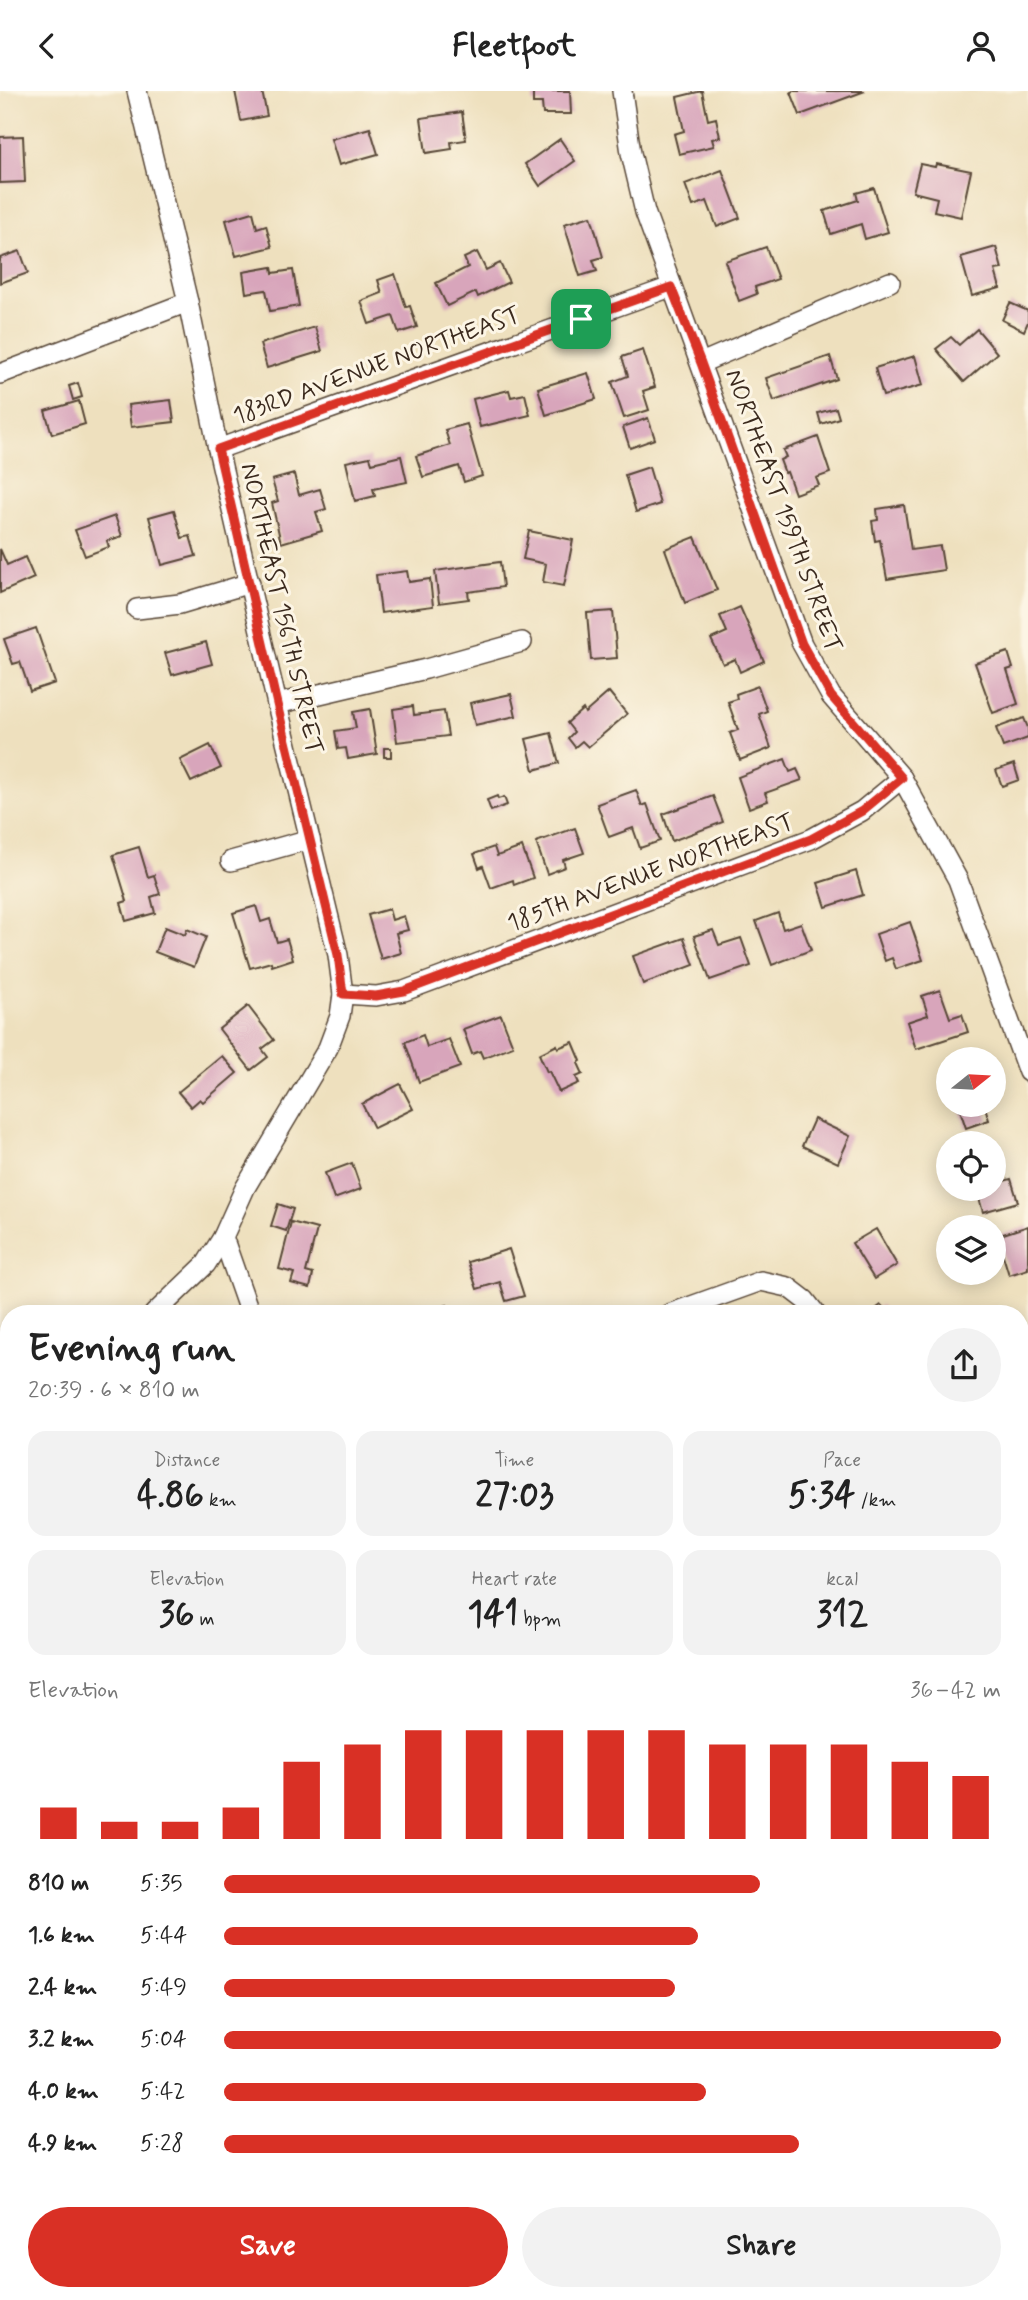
<!DOCTYPE html>
<html lang="en">
<head>
<meta charset="utf-8">
<style>
  :root { --surface:#fff; --page:#f2f2f2; --text:#222; --muted:#767676; --accent:#d93025 }
  body { margin:0; font-family:Mynerve,sans-serif; background:var(--page); color:var(--text); height:100vh; display:flex; flex-direction:column; font-size:26px; white-space:nowrap }
  * { box-sizing:border-box; margin:0 }
  p { font-size:23px; color:var(--muted) }
  .icon { flex:none; width:38px; height:38px; fill:none; stroke:currentColor; stroke-width:2; stroke-linecap:round; stroke-linejoin:round }
  .map { position:relative; flex:1; overflow:hidden }
  .drawer { position:absolute; left:0px; top:1214px; width:1029px; height:996px; display:flex; flex-direction:column; background:var(--surface); border-radius:28px 28px 0 0; box-shadow:0 4px 18px #0003 }
  .drawer>* { flex:none }
  .needle { width:46px; rotate:72deg }
  .tools { position:absolute; left:936px; top:956px; display:grid; gap:14px }
  .tools a { display:grid; place-items:center; width:70px; height:70px; border-radius:50%; background:var(--surface); box-shadow:0 4px 18px #0003; font-size:35px }
  .pin { position:absolute; display:grid; place-items:center; width:60px; height:60px; color:#fff; margin:-30px; border-radius:14px; box-shadow:0 4px 10px #0006 }
  .round { display:grid; place-items:center; flex:none; width:74px; height:74px; border-radius:37px; background:var(--page) }
  .overview { display:flex; align-items:center; justify-content:space-between; height:119px; padding:0 28px }
  h1 { font-size:38px; font-weight:700; line-height:52px }
  .stats { display:grid; grid-template-columns:repeat(3,1fr); gap:10px; height:119px; padding:7px 28px }
  .stats div { display:grid; align-content:center; border-radius:18px; background:var(--page); text-align:center }
  .stats b { font-size:35px; font-weight:700 }
  .stats small { font-size:19px; font-weight:400 }
  .stats p { font-size:19px }
  .chart { height:196px; padding:14px 28px }
  .chart p { display:flex; justify-content:space-between }
  .chart svg { width:100%; height:126px; margin-top:7px; stroke:var(--accent); stroke-width:6 }
  .button { display:flex; gap:14px; margin-top:auto; padding:14px 28px }
  .button a { flex:1; height:80px; border-radius:42px; background:var(--accent); color:#fff; font-size:28px; font-weight:700; line-height:80px; text-align:center }
  .button a+a { background:var(--page); color:var(--text) }
  ul { padding:0 28px; list-style:none; font-size:23px }
  li { display:grid; grid-template-columns:112px 84px 1fr; align-items:center; height:52px }
  li i { height:18px; border-radius:9px; background:var(--accent) }
  header { display:flex; justify-content:space-between; align-items:center; height:91px; padding:0 28px; background:var(--surface); font-size:32px; font-weight:700 }
  .map>svg:first-child { display:block }
  .building { fill:#d8a5bb }
  .lines { fill:none; stroke-linecap:round; stroke-linejoin:round }
  .street-casing { stroke:#564536; stroke-width:22 }
  .street { stroke:#fff; stroke-width:19 }
  .route-casing { stroke:#fff; stroke-width:14 }
  .route { stroke:#d93025; stroke-width:9 }
  .labels { text-anchor:middle; dominant-baseline:central; stroke-width:6; stroke-linejoin:round; paint-order:stroke }
  .street-label { font-size:24px; fill:#3b2a1e; stroke:#fcf5e5 }
</style>
</head>
<body>
<header><svg class="icon" aria-label="back" viewBox="0 0 24 24"><path d="M15 5l-7 7 7 7"/></svg>Fleetfoot<svg class="icon" aria-label="person" viewBox="0 0 24 24"><circle cx="12" cy="8" r="4"/><path d="M4 21q1-7 8-7t8 7"/></svg></header>
<div class="map">
<svg width="1028" height="2209" viewBox="0 0 1028 2209">
  <rect width="100%" height="100%" fill="#fcf5e5"/>
  <filter id="ink" filterUnits="userSpaceOnUse"><feTurbulence type="fractalNoise" baseFrequency=".0143" numOctaves="2"/><feDisplacementMap in="SourceGraphic" scale="14" xChannelSelector="R" yChannelSelector="G"/><feConvolveMatrix kernelMatrix="1 2 1 2 8 2 1 2 1" color-interpolation-filters="sRGB"/></filter>
  <filter id="wash" filterUnits="userSpaceOnUse"><feTurbulence type="fractalNoise" baseFrequency=".00686" numOctaves="4" result="noise"/><feDisplacementMap in="SourceGraphic" scale="28" xChannelSelector="R" yChannelSelector="G"/><feGaussianBlur stdDeviation="1.57" result="paint"/><feColorMatrix in="noise" values="0 0 0 0 0 0 0 0 0 0 0 0 0 0 0 0 0 1.4 0 .05"/><feComposite in="paint" operator="in"/></filter>
  <g filter="url(#wash)">
    <rect width="100%" height="100%" fill="#eee0be"/>
    <g id="blocks">
      <!-- building -->
      <g class="building">
        <polygon points="235,0 262,0 267,25 241,30"/>
        <polygon points="533,0 570,0 571,23 543,23 542,12 533,12"/>
        <polygon points="702,0 708,29 716,27 720,46 712,48 714,55 679,63 674,43 684,40 677,6"/>
        <polygon points="794,0 865,0 800,24 791,1"/>
        <polygon points="462,21 466,49 451,51 452,58 426,62 421,27"/>
        <polygon points="370,37 378,63 339,74 331,48"/>
        <polygon points="23,45 25,91 0,92 0,46"/>
        <polygon points="560,48 575,70 540,95 525,73"/>
        <polygon points="920,73 935,76 936,73 971,80 961,126 934,120 937,107 913,101"/>
        <polygon points="722,79 740,127 717,136 707,110 693,115 685,93"/>
        <polygon points="874,97 888,141 865,148 861,133 831,143 824,120 858,109 856,102"/>
        <polygon points="253,121 257,137 266,134 272,156 236,165 226,129"/>
        <polygon points="591,125 603,166 593,169 597,180 580,185 564,133"/>
        <polygon points="766,156 778,188 755,196 757,203 739,210 725,170"/>
        <polygon points="996,156 1002,178 995,179 1000,197 972,205 961,166"/>
        <polygon points="20,160 28,182 0,192 0,167"/>
        <polygon points="477,161 486,179 500,172 509,191 478,206 476,201 447,215 436,192 468,176 464,167"/>
        <polygon points="272,176 273,182 293,179 299,215 270,220 266,199 246,202 243,181"/>
        <polygon points="395,183 406,216 410,215 417,236 399,242 393,225 369,233 361,210 382,202 378,189"/>
        <polygon points="1010,212 1028,220 1028,231 1024,240 1002,229"/>
        <polygon points="315,236 322,260 267,277 260,253"/>
        <polygon points="977,238 997,262 964,291 936,258 951,246 959,254"/>
        <polygon points="643,259 655,296 643,300 649,319 624,327 612,291 628,285 622,266"/>
        <polygon points="830,265 837,288 774,310 766,287"/>
        <polygon points="915,265 923,294 883,305 875,277"/>
        <polygon points="588,282 596,308 546,324 538,297"/>
        <polygon points="78,292 82,306 73,309 69,295"/>
        <polygon points="509,299 511,306 525,303 530,324 480,336 473,308"/>
        <polygon points="171,309 174,331 131,336 128,314"/>
        <polygon points="79,310 85,333 52,343 45,320"/>
        <polygon points="836,317 839,327 821,333 818,322"/>
        <polygon points="648,327 655,348 630,357 623,336"/>
        <polygon points="467,333 482,385 464,391 459,375 423,386 416,365 450,354 445,339"/>
        <polygon points="818,346 830,382 816,387 819,394 795,403 787,381 785,382 780,369 786,366 783,359"/>
        <polygon points="401,365 407,391 373,398 375,405 355,410 346,371 370,366 372,372"/>
        <polygon points="649,376 660,413 636,421 625,384"/>
        <polygon points="294,383 299,404 320,398 326,418 316,421 322,440 281,452 272,412 278,410 272,389"/>
        <polygon points="904,414 911,459 940,455 944,479 887,488 880,449 875,450 872,430 878,429 877,418"/>
        <polygon points="174,419 182,447 190,445 196,465 162,474 149,426"/>
        <polygon points="115,425 122,445 107,450 109,456 85,465 75,439"/>
        <polygon points="529,440 573,449 564,495 543,491 546,473 523,468"/>
        <polygon points="695,446 717,499 685,512 665,458"/>
        <polygon points="0,458 7,474 25,466 34,487 0,502"/>
        <polygon points="500,471 503,496 468,501 469,508 439,512 435,480"/>
        <polygon points="407,480 409,491 430,488 433,515 381,522 376,484"/>
        <polygon points="740,516 764,570 740,581 735,568 723,573 711,548 727,541 720,525"/>
        <polygon points="613,520 617,567 591,569 587,522"/>
        <polygon points="36,537 55,592 30,600 20,571 13,573 4,548"/>
        <polygon points="206,551 212,573 172,584 165,562"/>
        <polygon points="1008,561 1013,577 1007,579 1018,613 993,622 975,572"/>
        <polygon points="758,595 767,620 759,623 771,657 740,669 730,642 738,639 728,611 737,608 736,603"/>
        <polygon points="609,601 627,623 588,656 582,650 575,656 568,647 574,641 567,632 583,618 585,622"/>
        <polygon points="511,603 516,625 475,634 470,612"/>
        <polygon points="413,615 414,624 444,620 448,645 397,651 393,618"/>
        <polygon points="370,618 377,663 348,668 346,657 338,658 335,640 356,637 353,621"/>
        <polygon points="1024,627 1028,637 1028,647 1003,656 996,637"/>
        <polygon points="551,642 559,672 534,679 526,648"/>
        <polygon points="210,654 221,677 191,691 180,669"/>
        <rect x="384" y="657" width="7" height="9"/>
        <polygon points="785,668 790,681 797,678 802,689 765,702 768,710 749,717 738,686"/>
        <polygon points="1014,673 1019,689 1002,695 996,679"/>
        <polygon points="636,699 642,715 647,713 660,750 640,757 633,737 609,746 597,713"/>
        <polygon points="497,705 498,708 504,706 507,714 491,720 487,709"/>
        <polygon points="713,705 723,731 672,750 663,723"/>
        <polygon points="575,737 584,762 563,769 565,776 547,783 536,751"/>
        <polygon points="139,756 148,786 154,784 160,803 151,806 155,822 126,830 121,812 127,810 113,764"/>
        <polygon points="494,756 497,765 522,756 533,787 514,794 513,789 491,797 483,775 479,777 474,763"/>
        <polygon points="856,780 863,804 826,816 818,792"/>
        <polygon points="256,815 261,831 270,828 277,851 287,848 293,868 272,875 271,871 250,877 233,822"/>
        <polygon points="389,818 392,829 404,825 408,839 396,842 401,862 381,868 368,824"/>
        <polygon points="778,822 783,838 801,832 811,859 772,874 756,830"/>
        <polygon points="910,831 923,869 896,878 892,867 885,870 876,843"/>
        <polygon points="165,836 185,844 187,838 206,846 194,876 155,861"/>
        <polygon points="713,839 719,854 741,847 751,875 710,889 694,845"/>
        <polygon points="684,847 694,874 643,893 633,865"/>
        <polygon points="940,899 950,927 962,923 968,941 916,958 907,931 928,924 922,905"/>
        <polygon points="248,915 274,949 262,958 268,966 251,979 219,938"/>
        <polygon points="501,924 513,955 483,967 480,960 472,963 463,938"/>
        <polygon points="423,944 427,956 449,948 460,976 419,991 405,951"/>
        <polygon points="573,951 581,970 578,972 583,983 576,986 579,992 559,1001 549,980 547,981 539,963 557,954 558,957"/>
        <polygon points="222,965 237,982 203,1011 200,1008 191,1016 178,1001"/>
        <polygon points="400,993 413,1018 374,1037 362,1013"/>
        <polygon points="958,1013 984,1013 989,1029 966,1037"/>
        <polygon points="814,1028 850,1045 838,1072 802,1055"/>
        <polygon points="352,1072 361,1098 334,1108 325,1082"/>
        <polygon points="995,1072 1000,1091 1011,1088 1018,1111 983,1121 976,1097 994,1097"/>
        <polygon points="278,1113 293,1118 286,1140 271,1135"/>
        <polygon points="291,1131 317,1138 306,1181 313,1183 310,1197 291,1192 294,1182 279,1178"/>
        <polygon points="1028,1135 1028,1178 1009,1184 997,1145"/>
        <polygon points="876,1138 897,1174 874,1188 852,1152"/>
        <polygon points="509,1158 524,1205 506,1210 500,1191 477,1198 468,1171"/>
        <polygon points="447,1214 450,1223 421,1223"/>
        <polygon points="881,1214 889,1223 869,1223"/>
        <polygon points="1028,1451 1028,1481 1020,1484 1020,1454"/>
        <polygon points="1028,1607 1028,1634 1020,1636 1020,1610"/>
        <polygon points="2,1944 9,1946 9,2019 0,2016 0,1952"/>
        <polygon points="0,2066 6,2077 0,2081"/>
        <polygon points="856,2202 865,2202 867,2209 837,2209"/>
      </g>
    </g>
  </g>
  <g filter="url(#ink)">
    <use href="#blocks" fill-opacity="0" stroke="#564536" stroke-width="2"/>
    <g class="lines">
      <!-- street casing -->
      <g class="street-casing">
        <g id="street">
          <polyline points="137,0 188,211 218,358 277,613 338,864 343,903 340,925 328,957 245,1097 223,1146 206,1173 154,1223"/>
          <polyline points="622,0 631,62 645,121 802,553 831,605 902,687 958,789 1028,981"/>
          <polyline points="701,272 890,191"/>
          <polyline points="0,283 188,211"/>
          <polyline points="218,358 671,196"/>
          <polyline points="137,518 180,513 250,492"/>
          <polyline points="277,613 426,578 522,551"/>
          <polyline points="231,770 310,748"/>
          <polyline points="343,903 376,905 404,900 811,748 862,720 902,687"/>
          <polyline points="223,1146 250,1223"/>
          <polyline points="669,1223 761,1190 788,1196 805,1209 816,1223"/>
          <polyline points="0,1322 9,1320"/>
          <polyline points="1020,1394 1028,1391"/>
          <polyline points="0,1504 9,1506"/>
          <polyline points="1020,1710 1028,1707"/>
          <polyline points="1020,1989 1028,2012"/>
          <polyline points="0,2179 9,2181"/>
          <polyline points="100,2202 127,2209"/>
          <polyline points="602,2202 605,2209"/>
          <polyline points="198,2209 209,2206 220,2209"/>
        </g>
      </g>
      <!-- street -->
      <use href="#street" class="street"/>
    </g>
  </g>
  <g class="lines" filter="url(#ink)">
    <!-- route casing -->
    <g class="route-casing">
      <polygon id="route" points="671,196 701,272 802,553 831,605 902,687 862,720 811,748 404,900 376,905 343,903 338,864 277,613 218,358"/>
    </g>
    <!-- route -->
    <use href="#route" class="route"/>
  </g>
  <g class="labels">
    <!-- street labels -->
    <g class="street-label">
      <text transform="translate(377 275) rotate(-20)">183RD AVENUE NORTHEAST</text>
      <text transform="translate(783 420) rotate(70)">NORTHEAST 159TH STREET</text>
      <text transform="translate(281 518) rotate(77)">NORTHEAST 156TH STREET</text>
      <text transform="translate(651 782) rotate(-20)">185TH AVENUE NORTHEAST</text>
    </g>
  </g>
</svg>
<div class="tools">
<a><svg class="needle" viewBox="-14 -14 28 28"><path d="M0-13l5 13h-10z" fill="#e53935"/><path d="M0 13l5-13h-10z" fill="#767676"/></svg></a>
<a><svg class="icon" aria-label="locate" viewBox="0 0 24 24"><circle cx="12" cy="12" r="6"/><path d="M12 2v4M12 18v4M2 12h4M18 12h4"/></svg></a>
<a><svg class="icon" aria-label="layers" viewBox="0 0 24 24"><path d="M12 4l9 5-9 5-9-5zM3 14l9 5 9-5"/></svg></a>
</div>
<div class="pin" style="left:581px;top:228px;background:#1e9e55"><svg class="icon" aria-label="arrive" viewBox="0 0 24 24"><path d="M6 21V4h12l-3 4 3 4H6"/></svg></div>
<section class="drawer">
<div class="overview"><div><h1>Evening run</h1><p>20:39 · 6 × 810 m</p></div><a class="round"><svg class="icon" aria-label="share" viewBox="0 0 24 24"><path d="M12 15V3M7 8l5-5 5 5M5 13v7h14v-7"/></svg></a></div>
<div class="stats">
<div><p>Distance</p><b>4.86<small> km</small></b></div>
<div><p>Time</p><b>27:03</b></div>
<div><p>Pace</p><b>5:34<small> /km</small></b></div>
</div>
<div class="stats">
<div><p>Elevation</p><b>36<small> m</small></b></div>
<div><p>Heart rate</p><b>141<small> bpm</small></b></div>
<div><p>kcal</p><b>312</b></div>
</div>
<div class="chart"><p><span>Elevation</span>36–42 m</p>
<svg viewBox="0 0 160 44" preserveAspectRatio="none"><path d="M5 44V33M15 44V38M25 44V38M35 44V33M45 44V17M55 44V11M65 44V6M75 44V6M85 44V6M95 44V6M105 44V6M115 44V11M125 44V11M135 44V11M145 44V17M155 44V22"/></svg>
</div>
<ul>
<li><b>810 m</b>5:35<i style="width:69%"></i></li>
<li><b>1.6 km</b>5:44<i style="width:61%"></i></li>
<li><b>2.4 km</b>5:49<i style="width:58%"></i></li>
<li><b>3.2 km</b>5:04<i style="width:100%"></i></li>
<li><b>4.0 km</b>5:42<i style="width:62%"></i></li>
<li><b>4.9 km</b>5:28<i style="width:74%"></i></li>
</ul>
<div class="button"><a>Save</a><a>Share</a></div>
</section>
</div>
</body>
</html>
